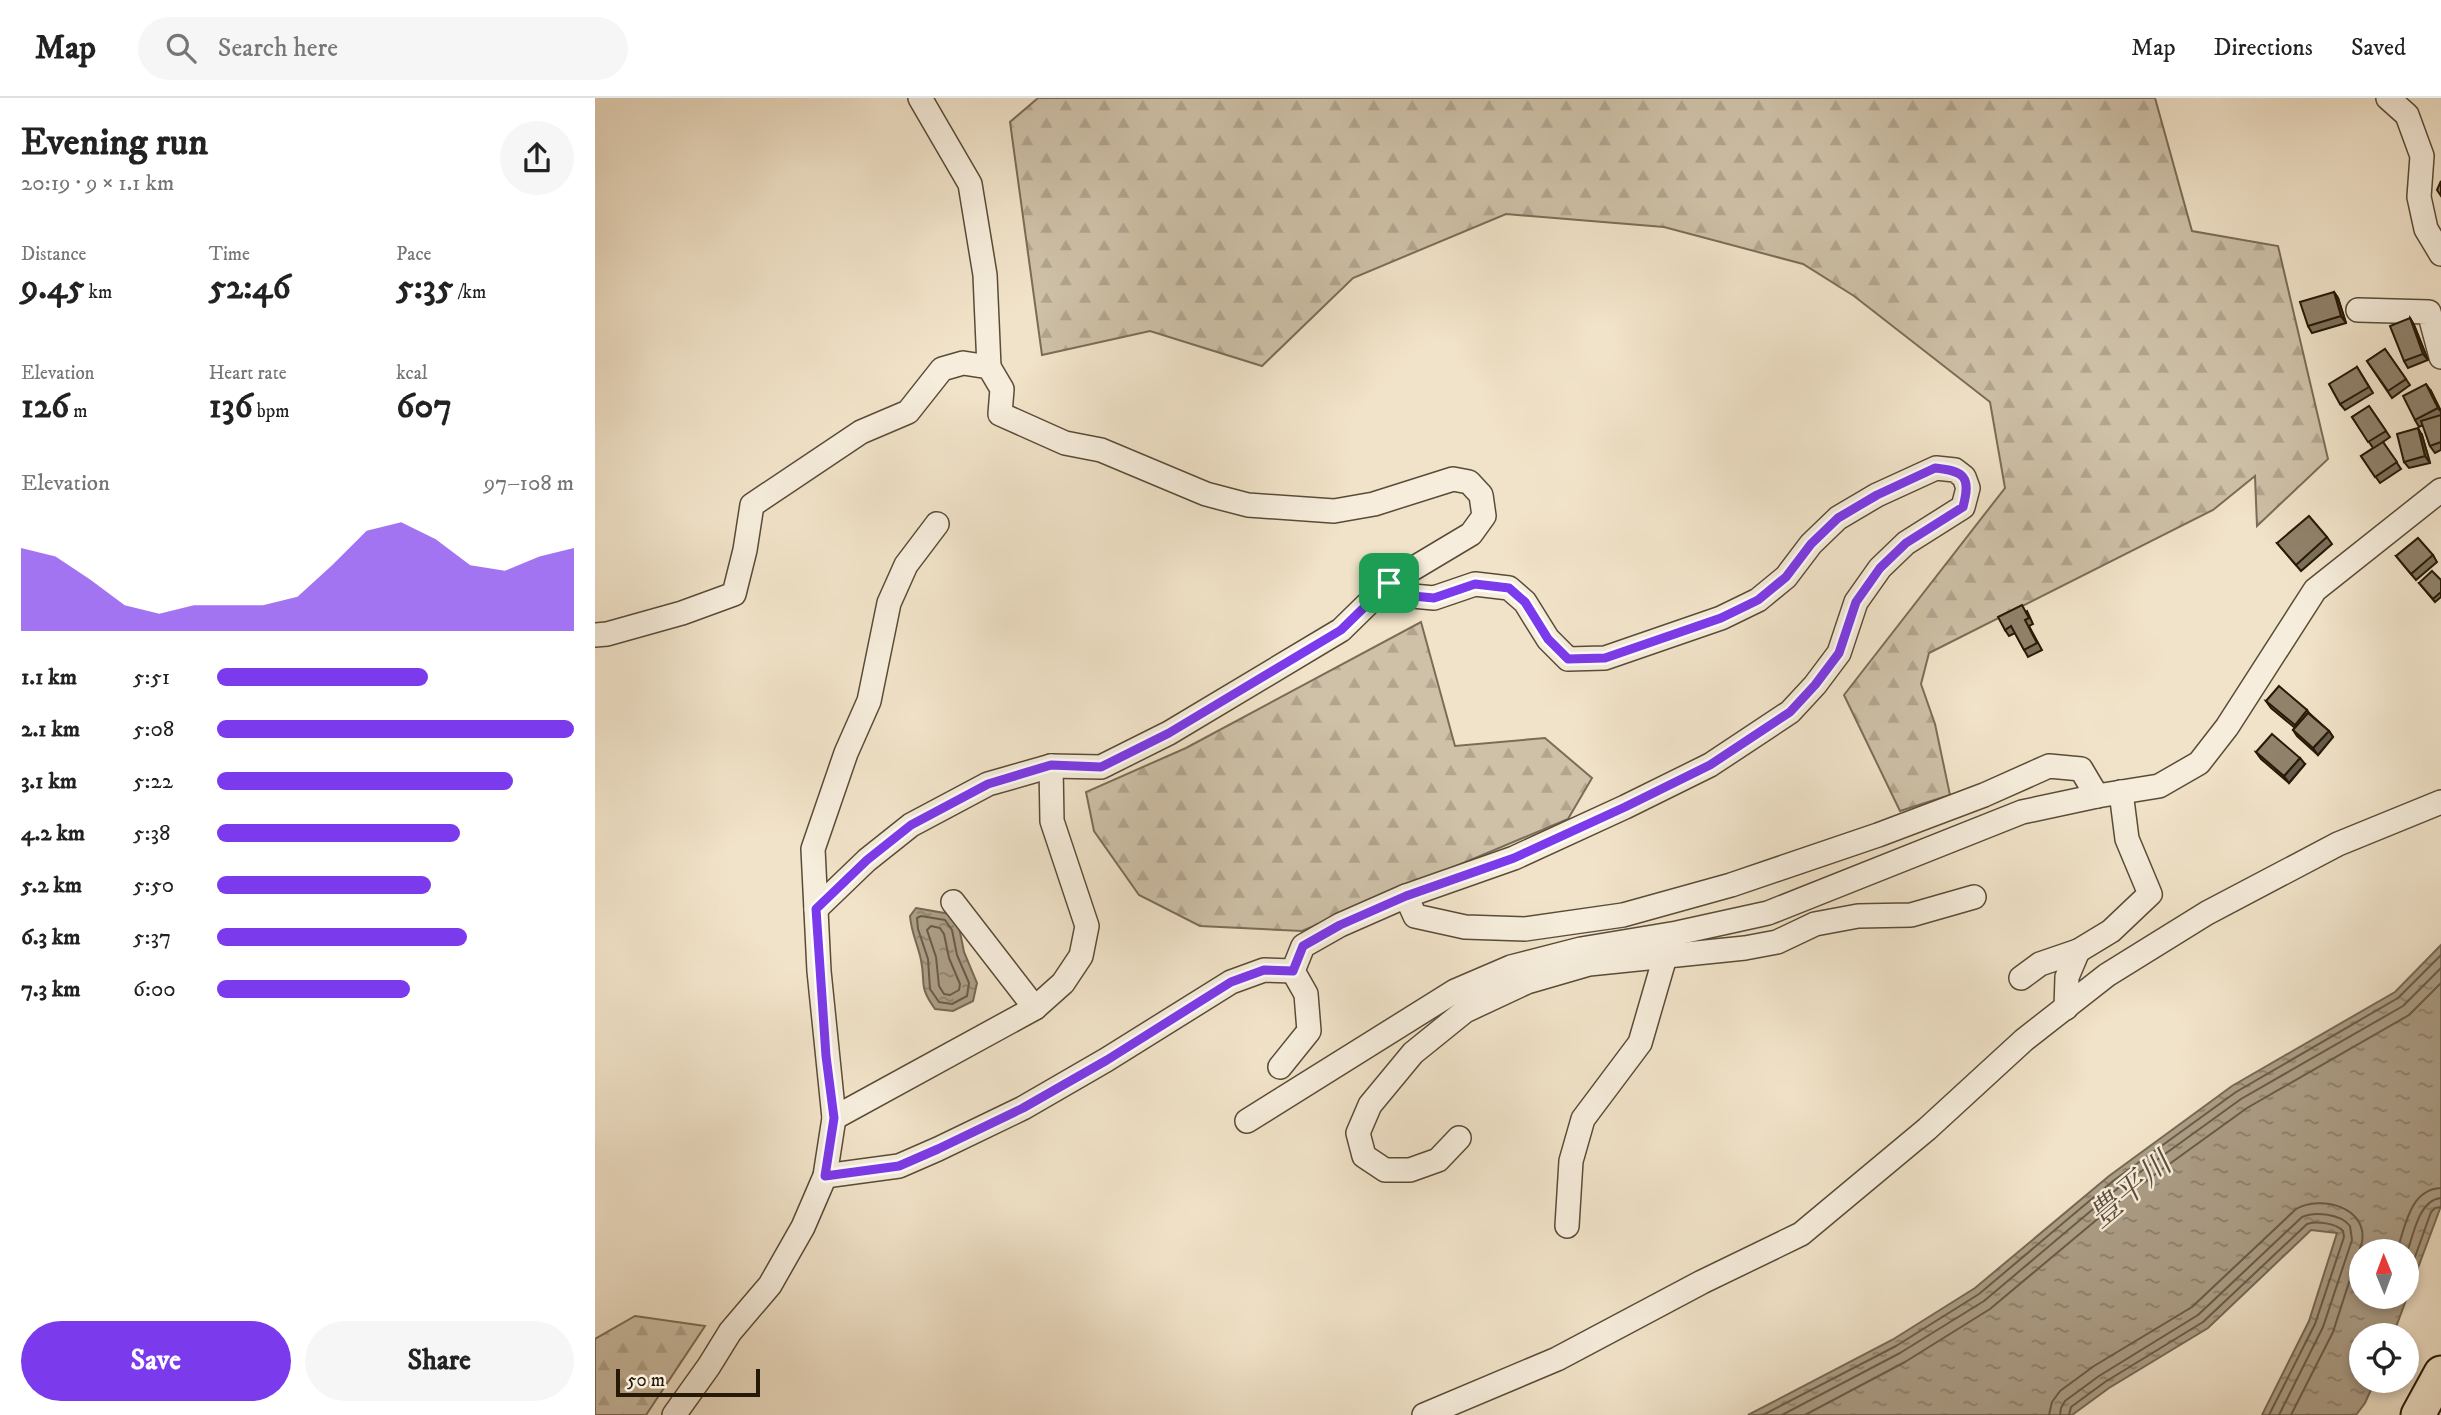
<!DOCTYPE html>
<html lang="en">
<head>
<meta charset="utf-8">
<style>
  :root { --surface:#fff; --page:#f6f6f6; --text:#222; --muted:#767676; --line:#e0e0e0; --accent:#7c3aed }
  body { margin:0; font-family:"IM FELL DW Pica","Noto Serif JP",serif; background:var(--page); color:var(--text); height:100vh; display:flex; flex-direction:column; font-size:26px; white-space:nowrap }
  * { box-sizing:border-box; margin:0 }
  p { font-size:23px; color:var(--muted) }
  .icon { flex:none; width:38px; height:38px; fill:none; stroke:currentColor; stroke-width:2; stroke-linecap:round; stroke-linejoin:round }
  .map { position:relative; flex:1; overflow:hidden }
  .drawer { display:flex; flex-direction:column; background:var(--surface); width:595px }
  .drawer>* { flex:none }
  .needle { width:46px; rotate:359deg }
  .tools { position:absolute; left:1754px; top:1141px; display:grid; gap:14px }
  .tools a { display:grid; place-items:center; width:70px; height:70px; border-radius:50%; background:var(--surface); box-shadow:0 4px 10px #0003; font-size:35px }
  .scale { position:absolute; left:21px; bottom:18px; width:144px; box-sizing:border-box; padding-left:7px; border:4px solid #261906; border-top:0; font-size:19px; line-height:24px; white-space:nowrap; color:#261906; -webkit-text-stroke:5px #f6eddc; paint-order:stroke }
  .pin { position:absolute; display:grid; place-items:center; width:60px; height:60px; color:#fff; margin:-30px; border-radius:14px; box-shadow:0 4px 10px #0006 }
  .round { display:grid; place-items:center; flex:none; width:74px; height:74px; border-radius:37px; background:var(--page) }
  .summary { display:flex; align-items:center; justify-content:space-between; height:119px; padding:0 21px }
  h1 { font-size:38px; font-weight:700; line-height:52px }
  .stats { display:grid; grid-template-columns:repeat(3,1fr); gap:10px; height:119px; padding:7px 21px }
  .stats div { display:grid; align-content:center }
  .stats b { font-size:35px; font-weight:700 }
  .stats small { font-size:19px; font-weight:400 }
  .stats p { font-size:19px }
  .chart { height:196px; padding:14px 21px }
  .chart p { display:flex; justify-content:space-between }
  .chart svg { width:100%; height:126px; margin-top:7px; fill:var(--accent); opacity:.7 }
  .button { display:flex; gap:14px; margin-top:auto; padding:14px 21px }
  .button a { flex:1; height:80px; border-radius:42px; background:var(--accent); color:#fff; font-size:28px; font-weight:700; line-height:80px; text-align:center }
  .button a+a { background:var(--page); color:var(--text) }
  ul { padding:0 21px; list-style:none; font-size:23px }
  li { display:grid; grid-template-columns:112px 84px 1fr; align-items:center; height:52px }
  li i { height:18px; border-radius:9px; background:var(--accent) }
  header { display:flex; align-items:center; gap:42px; box-sizing:border-box; height:98px; padding:0 35px; background:var(--surface); border-bottom:2px solid var(--line) }
  header strong { font-size:33px }
  nav { display:flex; gap:38px; margin-inline-start:auto; font-size:24px }
  .search { width:490px; height:63px; background:var(--page); display:flex; align-items:center; gap:18px; box-sizing:border-box; padding:0 24px; border-radius:38px; color:var(--muted); font-size:26px }
  main { display:flex; flex:1; min-height:0 }
  .map>svg:first-child { display:block }
  .forest { fill:url(#forest-firs); stroke:#7a6d57; stroke-width:2 }
  .water { fill:url(#water-ripples); stroke:#766953; stroke-width:2; fill-rule:evenodd }
  .lines { fill:none; stroke-linecap:round; stroke-linejoin:round }
  .shore { stroke:#695c46; stroke-width:2 }
  .minor-casing { stroke:#594c37; stroke-width:26 }
  .highway-casing { stroke:#261906; stroke-width:37 }
  .minor { stroke:#f6eddc; stroke-width:23 }
  .highway { stroke:#f1e3c9; stroke-width:33 }
  .wall { fill:#7c705c; stroke:#261906; stroke-width:2 }
  .shaded-wall { fill:#655b4b; stroke:#261906; stroke-width:2 }
  .building { fill:#90826b; stroke:#261906; stroke-width:2 }
  .route-casing { stroke:#fff; stroke-width:14 }
  .route { stroke:#7c3aed; stroke-width:9 }
  .labels { text-anchor:middle; dominant-baseline:central; stroke-width:5; stroke-linejoin:round; paint-order:stroke }
  .water-label { font-size:32px; font-style:italic; fill:#5c4e3a; stroke:#f6eddc }
</style>
</head>
<body>
<header>
<strong>Map</strong>
<div class="search"><svg class="icon" aria-label="search" viewBox="0 0 24 24"><circle cx="10" cy="10" r="6"/><path d="M15 15l6 6"/></svg>Search here</div>
<nav><a>Map</a><a>Directions</a><a>Saved</a></nav>
</header>
<main>
<section class="drawer">
<div class="summary"><div><h1>Evening run</h1><p>20:19 · 9 × 1.1 km</p></div><a class="round"><svg class="icon" aria-label="share" viewBox="0 0 24 24"><path d="M12 15V3M7 8l5-5 5 5M5 13v7h14v-7"/></svg></a></div>
<div class="stats">
<div><p>Distance</p><b>9.45<small> km</small></b></div>
<div><p>Time</p><b>52:46</b></div>
<div><p>Pace</p><b>5:35<small> /km</small></b></div>
</div>
<div class="stats">
<div><p>Elevation</p><b>126<small> m</small></b></div>
<div><p>Heart rate</p><b>136<small> bpm</small></b></div>
<div><p>kcal</p><b>607</b></div>
</div>
<div class="chart"><p><span>Elevation</span>97–108 m</p>
<svg viewBox="0 0 160 44" preserveAspectRatio="none"><path d="M0 44V15L10 18L20 26L30 35L40 38L50 35L60 35L70 35L80 32L90 21L100 9L110 6L120 12L130 21L140 23L150 18L160 15V44z"/></svg>
</div>
<ul>
<li><b>1.1 km</b>5:51<i style="width:59%"></i></li>
<li><b>2.1 km</b>5:08<i style="width:100%"></i></li>
<li><b>3.1 km</b>5:22<i style="width:83%"></i></li>
<li><b>4.2 km</b>5:38<i style="width:68%"></i></li>
<li><b>5.2 km</b>5:50<i style="width:60%"></i></li>
<li><b>6.3 km</b>5:37<i style="width:70%"></i></li>
<li><b>7.3 km</b>6:00<i style="width:54%"></i></li>
</ul>
<div class="button"><a>Save</a><a>Share</a></div>
</section>
<div class="map">
<svg width="1846" height="1317" viewBox="0 0 1846 1317">
  <defs>
    <pattern id="forest-firs" width="22" height="20" patternUnits="userSpaceOnUse" patternTransform="scale(1.75)"><rect width="22" height="20" fill="#cec1a8"/><path d="M5 1l3.5 6h-7zM16 11l3.5 6h-7z" fill="#b1a58f"/></pattern>
    <pattern id="water-ripples" width="26" height="14" patternUnits="userSpaceOnUse" patternTransform="scale(1.75)"><rect width="26" height="14" fill="#ac9e87"/><path d="M2 4q2-2 4 0t4 0M15 11q2-2 4 0t4 0" fill="none" stroke="#8c806c"/></pattern>
  </defs>
  <rect width="100%" height="100%" fill="#f1e3c9"/>
  <filter id="stains"><feTurbulence type="fractalNoise" baseFrequency=".00286" numOctaves="4"/><feColorMatrix values="0 0 0 0 .2 0 0 0 0 .09 0 0 0 0 .02 0 0 0 .5 -.17"/></filter>
  <radialGradient id="worn" r=".72"><stop offset=".6" stop-color="#630" stop-opacity="0"/><stop offset="1" stop-color="#630" stop-opacity=".3"/></radialGradient>
  <!-- forest -->
  <g class="forest">
    <polygon points="443,0 1560,0 1597,133 1683,148 1733,361 1662,428 1660,378 1618,412 1334,555 1326,586 1340,626 1355,697 1305,713 1249,597 1410,390 1395,304 1259,198 1208,166 1069,129 911,116 758,180 667,268 555,233 447,257 415,24"/>
    <polygon points="826,524 860,648 950,640 997,680 973,721 707,833 605,828 544,797 499,733 491,694 591,650"/>
    <polygon points="40,1218 110,1228 51,1317 0,1317 0,1241"/>
  </g>
  <!-- water -->
  <g class="water">
    <path d="M321 810 355 816 364 829 369 854 382 885 378 903 358 913 340 911C323 887 331 887 326 862 323 847 316 834 315 818Z"/>
    <path d="M1846 847V1108L1798 1237H1766V1283H1780L1770 1305 1761 1317H1667L1714 1223 1742 1135 1716 1132 1613 1230 1514 1290 1477 1317H1153L1297 1242 1380 1190 1514 1078 1637 988 1800 894ZM1811 1153V1199H1766V1153Z"/>
  </g>
  <g class="lines">
    <!-- shore -->
    <g class="shore">
      <polygon points="326,818 350,822 357,832 362,857 374,885 372,898 357,906 344,904 335,891 333,861 323,831 322,820"/>
      <polygon points="336,828 345,830 349,836 354,860 365,886 364,892 355,897 349,896 344,888 341,859 332,832"/>
      <path d="M1802 1153C1810 1129 1815 1091 1846 1090"/>
      <path d="M1811 1158C1818 1139 1823 1102 1846 1100"/>
      <polyline points="1811,1184 1836,1114 1840,1110 1846,1109"/>
      <polyline points="1168,1317 1301,1248 1384,1196 1518,1083 1641,994 1803,900 1846,857"/>
      <polyline points="1187,1317 1305,1255 1389,1203 1523,1090 1646,1001 1808,908 1846,870"/>
      <polyline points="1210,1317 1310,1264 1395,1211 1530,1098 1652,1010 1814,917 1846,885"/>
      <path d="M1454 1317 1457 1304 1465 1293 1499 1268 1597 1209 1701 1111C1726 1097 1773 1109 1767 1144L1738 1234 1696 1317"/>
      <path d="M1465 1317 1466 1310 1470 1303 1504 1278 1603 1217 1707 1119C1720 1113 1746 1116 1755 1128L1757 1142 1728 1229 1684 1317"/>
      <path d="M1474 1317 1476 1309 1510 1284 1608 1224 1712 1126C1722 1123 1741 1125 1748 1133L1749 1139 1720 1226 1674 1317"/>
    </g>
    <!-- minor casing -->
    <g class="minor-casing">
      <g id="minor">
        <polyline points="325,0 375,86 390,177 394,269"/>
        <polyline points="1793,0 1812,17 1827,58 1824,99 1831,131 1846,156"/>
        <polyline points="1763,212 1834,214 1846,259"/>
        <polyline points="0,537 12,536 87,515 139,496 150,452 157,407 266,334 313,314 347,271 368,265 394,269 407,291 405,316 470,345 506,352 611,396 653,407 739,413 779,406 858,381 874,384 886,397 889,418 876,436 794,485 746,532 574,635 506,669 456,668 393,686 316,727 272,762 221,811"/>
        <polyline points="811,798 820,818 870,829 930,831 1028,817 1136,787 1283,737 1389,697 1454,668 1486,671 1502,698"/>
        <polyline points="358,804 440,910"/>
        <polyline points="1426,880 1445,866 1483,853 1516,833 1555,796 1532,741 1526,694"/>
        <polyline points="1471,910 1472,879 1483,853"/>
        <polyline points="685,969 714,933 711,896 698,873 708,848 745,827 811,798 919,760 1030,709 1115,667 1195,614 1220,587 1244,555 1261,504 1285,470 1311,445 1368,409 1373,390 1369,379 1360,372 1341,370 1282,397 1243,420 1216,446 1191,479 1163,502 1126,520 1010,560 973,561 953,541 930,504 914,490 880,486 839,500 807,497 794,485"/>
        <polyline points="239,1020 440,910 468,885 486,858 492,828 457,723 456,668"/>
        <polyline points="652,1023 860,893 916,869 986,851 1082,835 1173,815 1427,714 1502,698 1564,688 1604,665 1632,629 1720,492 1846,392"/>
        <polyline points="864,1040 843,1062 815,1072 790,1072 769,1058 763,1035 775,1007 818,955 870,913 932,884 994,866 1150,850 1182,844 1220,826 1263,818 1316,817 1379,799"/>
        <polyline points="230,1078 304,1068 343,1051 428,1010 511,962 636,884 669,872 698,873"/>
        <polyline points="972,1128 976,1063 988,1021 1045,945 1070,859 1076,847"/>
        <polyline points="79,1317 114,1268 135,1234 175,1187 208,1129 230,1078 239,1020 224,873 218,751 251,655 274,603 294,505 311,467 342,426"/>
        <polyline points="829,1317 962,1261 1107,1184 1206,1136 1332,1031 1429,942 1512,877 1612,815 1743,746 1846,704"/>
      </g>
    </g>
    <!-- highway casing -->
    <g class="highway-casing">
      <polyline id="highway" points="1823,1317 1846,1275"/>
    </g>
    <!-- minor -->
    <use href="#minor" class="minor"/>
    <!-- highway -->
    <use href="#highway" class="highway"/>
  </g>
  <!-- wall -->
  <g class="wall">
    <polygon points="1739,194 1743,200 1751,225 1717,235 1713,228"/>
    <polygon points="1815,220 1819,227 1833,262 1813,270 1809,263"/>
    <polygon points="1790,251 1815,287 1797,300 1772,263"/>
    <polygon points="1762,269 1778,295 1750,312 1745,306"/>
    <polygon points="1836,293 1846,313 1846,352 1840,355 1835,348 1828,327 1824,329 1820,322"/>
    <polygon points="1774,308 1795,339 1788,344 1806,371 1785,385 1766,358 1778,350 1757,319"/>
    <polygon points="1827,337 1835,365 1814,370 1809,364"/>
    <polygon points="1732,439 1737,446 1706,473 1682,445"/>
    <polygon points="1838,457 1842,464 1821,482 1801,458"/>
    <polygon points="1846,482 1846,499 1840,504 1824,485"/>
    <polygon points="1432,513 1438,526 1434,528 1447,552 1433,559 1420,535 1414,538 1410,532"/>
    <polygon points="1671,603 1715,616 1734,633 1738,639 1723,657 1702,638 1698,632 1700,630 1676,610"/>
    <polygon points="1661,654 1710,666 1694,685 1666,661"/>
  </g>
  <!-- shaded-wall -->
  <g class="shaded-wall">
    <polygon points="1739,194 1743,200 1751,225 1746,218"/>
    <polygon points="1815,220 1819,227 1833,262 1828,256"/>
    <polygon points="1831,286 1836,293 1846,314 1843,310"/>
    <polygon points="1823,330 1827,337 1835,365 1830,358"/>
    <polygon points="1712,612 1717,619 1704,633 1700,627"/>
    <polygon points="1734,633 1738,639 1723,657 1718,650"/>
    <polygon points="1705,660 1710,666 1694,685 1689,678"/>
  </g>
  <!-- building -->
  <g class="building">
    <polygon points="1846,83 1846,98 1842,92"/>
    <polygon points="1739,194 1746,218 1713,228 1705,204"/>
    <polygon points="1815,220 1828,256 1809,263 1795,228"/>
    <polygon points="1790,251 1811,281 1793,293 1772,263"/>
    <polygon points="1762,269 1774,289 1745,306 1734,286"/>
    <polygon points="1831,286 1843,310 1820,322 1808,298"/>
    <polygon points="1774,308 1791,333 1773,344 1757,319"/>
    <polygon points="1846,317 1846,344 1835,348 1826,323"/>
    <polygon points="1823,330 1830,358 1809,364 1802,336"/>
    <polygon points="1788,344 1802,364 1780,379 1766,358"/>
    <polygon points="1714,418 1732,439 1701,467 1682,445"/>
    <polygon points="1823,440 1838,457 1816,476 1801,458"/>
    <polygon points="1837,473 1846,482 1846,494 1838,501 1824,485"/>
    <polygon points="1427,507 1434,520 1430,522 1442,545 1429,552 1416,528 1410,532 1403,519"/>
    <polygon points="1684,588 1712,612 1700,627 1671,603"/>
    <polygon points="1713,615 1734,633 1718,650 1698,632"/>
    <polygon points="1677,636 1705,660 1689,678 1661,654"/>
  </g>
  <g class="lines">
    <!-- route casing -->
    <g class="route-casing">
      <path id="route" d="M1340 370C1370 373 1376 379 1368 409L1311 445 1285 470 1261 504 1244 555 1220 587 1195 614 1115 667 1030 709 919 760 811 798 745 827 708 848 698 873 669 872 636 884 512 962 428 1010 343 1051 304 1068 230 1078 239 1020 231 958 221 811 272 762 316 727 393 686 456 667 506 669 574 635 746 532 794 485 807 497 839 500 880 486 914 490 930 504 953 541 973 561 1010 560 1126 520 1163 502 1191 479 1216 446 1243 420 1282 397Z"/>
    </g>
    <!-- route -->
    <use href="#route" class="route"/>
  </g>
  <g class="labels">
    <!-- water labels -->
    <g class="water-label">
      <text transform="translate(1536 1093) rotate(-40)">豊平川</text>
    </g>
  </g>
  <rect width="100%" height="100%" filter="url(#stains)"/>
  <rect width="100%" height="100%" fill="url(#worn)"/>
</svg>
<div class="tools">
<a><svg class="needle" viewBox="-14 -14 28 28"><path d="M0-13l5 13h-10z" fill="#e53935"/><path d="M0 13l5-13h-10z" fill="#767676"/></svg></a>
<a><svg class="icon" aria-label="locate" viewBox="0 0 24 24"><circle cx="12" cy="12" r="6"/><path d="M12 2v4M12 18v4M2 12h4M18 12h4"/></svg></a>
</div>
<div class="scale">50 m</div>
<div class="pin" style="left:794px;top:485px;background:#1e9e55"><svg class="icon" aria-label="arrive" viewBox="0 0 24 24"><path d="M6 21V4h12l-3 4 3 4H6"/></svg></div>
</div>
</main>
</body>
</html>
